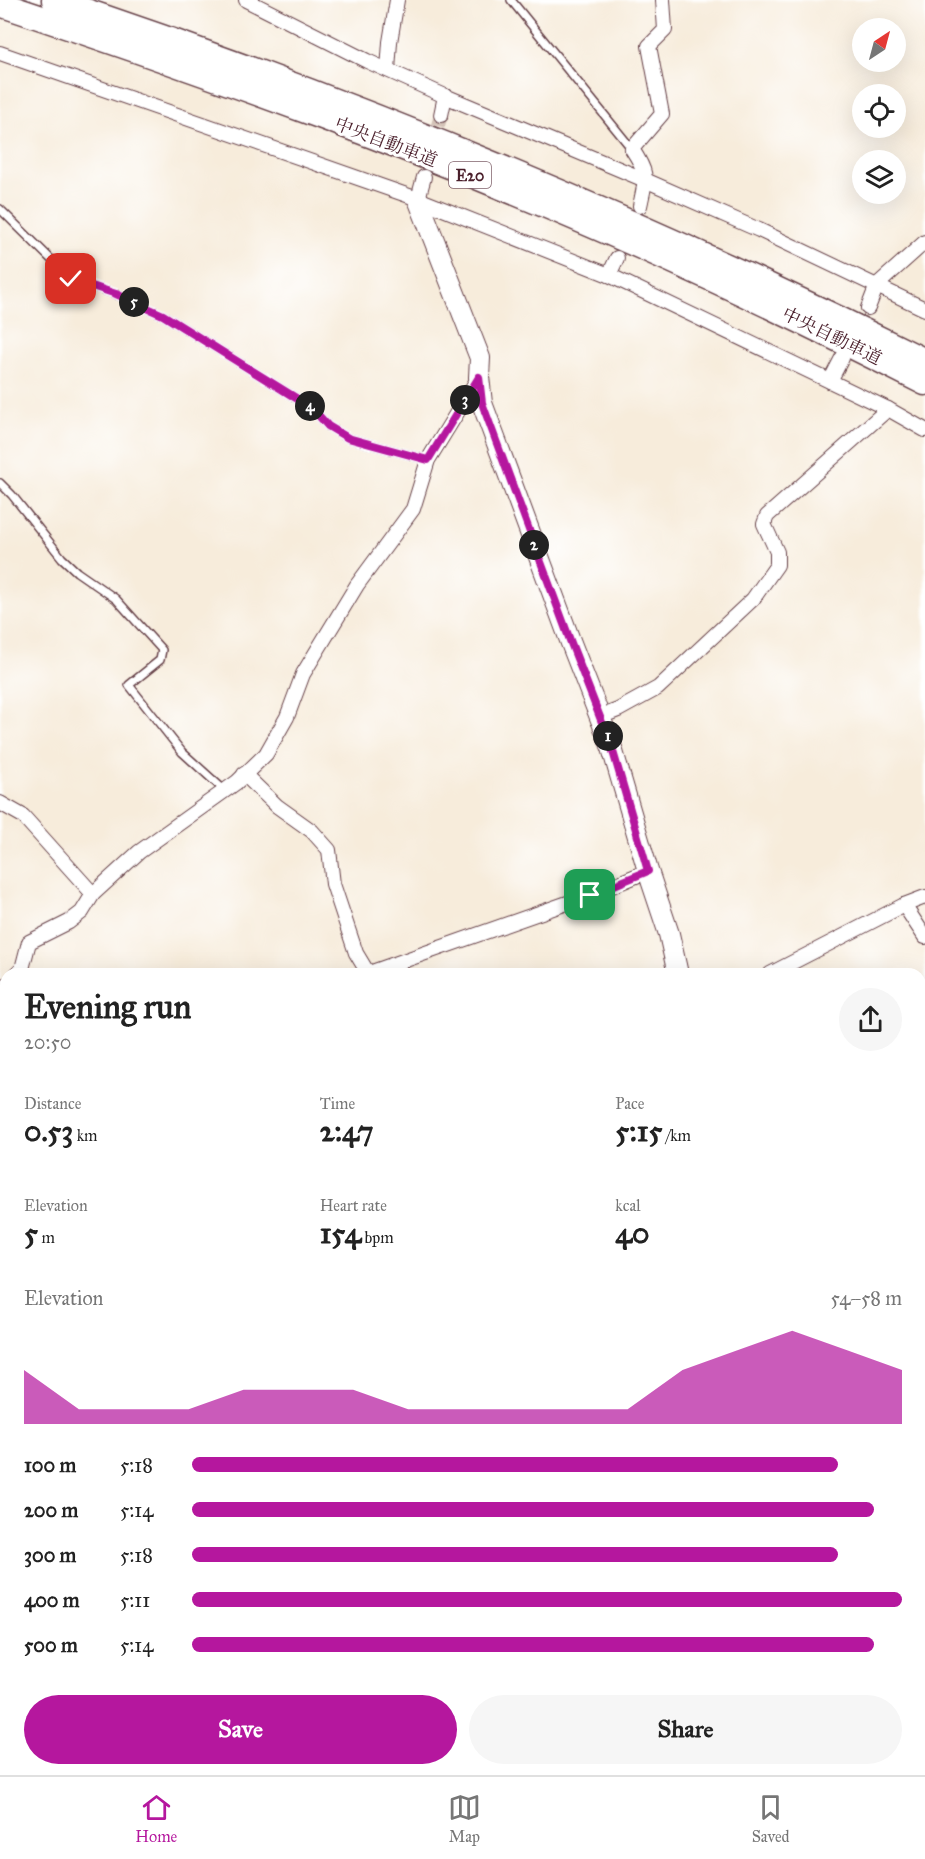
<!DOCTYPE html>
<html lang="en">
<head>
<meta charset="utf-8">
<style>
  :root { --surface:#fff; --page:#f6f6f6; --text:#222; --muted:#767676; --line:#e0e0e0; --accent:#b5179e }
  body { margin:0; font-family:"IM FELL Great Primer","Noto Serif JP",serif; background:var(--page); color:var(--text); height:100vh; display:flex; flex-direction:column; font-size:22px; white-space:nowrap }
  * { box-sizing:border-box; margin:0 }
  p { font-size:20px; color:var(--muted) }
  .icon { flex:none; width:33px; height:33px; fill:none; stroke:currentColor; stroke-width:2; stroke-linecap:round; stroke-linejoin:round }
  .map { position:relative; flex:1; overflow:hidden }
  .drawer { position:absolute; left:0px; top:968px; width:926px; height:808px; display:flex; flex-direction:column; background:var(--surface); border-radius:18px 18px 0 0; box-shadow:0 6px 24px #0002 }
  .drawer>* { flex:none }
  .needle { width:39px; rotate:36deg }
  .controls { position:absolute; left:852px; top:18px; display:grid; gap:12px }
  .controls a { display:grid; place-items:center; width:54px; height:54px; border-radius:50%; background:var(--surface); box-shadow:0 6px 24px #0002; font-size:30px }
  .pin { position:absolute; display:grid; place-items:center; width:51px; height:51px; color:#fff; margin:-26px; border-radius:12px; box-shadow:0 3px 9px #0006 }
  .km { position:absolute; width:30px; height:30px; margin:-15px; border-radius:50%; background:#222; color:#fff; font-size:16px; line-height:30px; text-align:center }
  .round { display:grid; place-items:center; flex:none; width:63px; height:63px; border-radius:32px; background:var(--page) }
  .overview { display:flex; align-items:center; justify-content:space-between; height:102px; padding:0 24px }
  h1 { font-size:33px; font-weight:800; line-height:45px }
  .metrics { display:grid; grid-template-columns:repeat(3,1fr); gap:9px; height:102px; padding:6px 24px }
  .metrics div { display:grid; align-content:center }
  .metrics b { font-size:30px; font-weight:800 }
  .metrics small { font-size:16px; font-weight:400 }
  .metrics p { font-size:16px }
  .chart { height:168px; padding:12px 24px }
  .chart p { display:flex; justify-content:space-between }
  .chart svg { width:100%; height:108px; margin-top:6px; fill:var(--accent); opacity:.7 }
  .action { display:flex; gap:12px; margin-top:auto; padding:12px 24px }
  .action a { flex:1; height:69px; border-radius:36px; background:var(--accent); color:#fff; font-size:24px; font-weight:800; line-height:69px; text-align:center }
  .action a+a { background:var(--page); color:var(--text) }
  ul { padding:0 24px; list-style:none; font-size:20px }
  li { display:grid; grid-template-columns:96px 72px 1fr; align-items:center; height:45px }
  li i { height:15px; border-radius:8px; background:var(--accent) }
  .tab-bar { display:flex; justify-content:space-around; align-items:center; height:84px; border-top:2px solid var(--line); background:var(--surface); font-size:16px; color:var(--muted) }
  .tab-bar a { display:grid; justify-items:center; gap:3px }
  .tab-bar .selected { color:var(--accent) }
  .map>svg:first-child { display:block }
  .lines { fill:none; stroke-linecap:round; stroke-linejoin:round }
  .stream { stroke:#6bb1e2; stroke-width:4 }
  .street-tunnel { stroke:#d4c3b8; stroke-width:14; stroke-dasharray:14 7; stroke-linecap:butt }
  .lane-casing { stroke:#643e45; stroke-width:10 }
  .street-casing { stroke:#643e45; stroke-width:16 }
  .secondary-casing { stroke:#643e45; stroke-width:22 }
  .highway-casing { stroke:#643e45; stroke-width:27 }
  .lane { stroke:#fff; stroke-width:7 }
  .street { stroke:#fff; stroke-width:14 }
  .secondary { stroke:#fff; stroke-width:20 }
  .highway { stroke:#fff; stroke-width:24 }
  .route-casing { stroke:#fff; stroke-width:12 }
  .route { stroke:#b5179e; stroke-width:8 }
  .labels { text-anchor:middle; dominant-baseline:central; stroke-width:6; stroke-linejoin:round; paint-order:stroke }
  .shield { fill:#fff; stroke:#80626b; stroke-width:1.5 }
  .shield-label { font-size:16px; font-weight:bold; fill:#4a1f2b }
  .street-label { font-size:18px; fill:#4a1f2b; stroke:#fff }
</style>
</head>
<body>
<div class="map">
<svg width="925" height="1775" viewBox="0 0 925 1775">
  <rect width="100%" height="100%" fill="#fff"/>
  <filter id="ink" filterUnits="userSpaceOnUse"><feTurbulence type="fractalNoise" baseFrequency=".0167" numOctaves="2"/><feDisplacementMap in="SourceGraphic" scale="12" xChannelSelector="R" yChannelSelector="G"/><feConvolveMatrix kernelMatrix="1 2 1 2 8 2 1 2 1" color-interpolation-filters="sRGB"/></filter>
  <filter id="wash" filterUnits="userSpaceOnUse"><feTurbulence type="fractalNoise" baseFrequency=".008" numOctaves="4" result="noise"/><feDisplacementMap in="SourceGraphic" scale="24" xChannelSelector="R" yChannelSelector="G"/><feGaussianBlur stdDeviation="1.35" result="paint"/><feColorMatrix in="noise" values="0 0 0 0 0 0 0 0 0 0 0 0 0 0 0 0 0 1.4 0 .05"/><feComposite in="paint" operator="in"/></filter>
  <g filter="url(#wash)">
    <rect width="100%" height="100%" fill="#f7ecdb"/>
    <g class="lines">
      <!-- stream -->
      <polyline class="stream" points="422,1770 426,1775"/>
    </g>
  </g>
  <g filter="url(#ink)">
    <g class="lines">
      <!-- street-tunnel -->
      <polyline class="street-tunnel" points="432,146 441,115"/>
      <!-- lane casing -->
      <g class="lane-casing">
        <g id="lane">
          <polyline points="511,0 632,149"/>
          <polyline points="0,209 71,279 115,294 163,315 312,408 328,426 348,438 428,460"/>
          <polyline points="0,483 12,495 62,558 77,572 116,599 162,650 160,660 129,685 182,752 224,790"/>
          <polyline points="71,1770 72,1775"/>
          <polyline points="552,1775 557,1770"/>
        </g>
      </g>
      <!-- street casing -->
      <g class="street-casing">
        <g id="street">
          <polyline points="246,0 367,61 445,96 645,180 759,230 925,309"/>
          <polyline points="0,53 418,199 609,275 888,409 925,430"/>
          <polyline points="388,70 390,42 397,0"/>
          <polyline points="441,115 445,96"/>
          <polyline points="418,199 424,177"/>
          <path d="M640 206C646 177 649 175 632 149L662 114 649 46 665 30 663 0"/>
          <polyline points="609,275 617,258"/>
          <polyline points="868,308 877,285 925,242"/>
          <polyline points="830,381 842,358"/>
          <polyline points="600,717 618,710 658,688 753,599 777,565 777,552 764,524 767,516 888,409"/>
          <polyline points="244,774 277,806 312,831 329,850 333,884 356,953 368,973"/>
          <polyline points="0,803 23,816 93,894"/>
          <polyline points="904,905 925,937"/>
          <polyline points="17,974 22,969 29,942 69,922 82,912 93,894 139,852 237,782 266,754 287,717 303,674 357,585 413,509 428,460 479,377"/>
          <polyline points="366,974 590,895 648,871"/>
          <polyline points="770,974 904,905 925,897"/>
          <polyline points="0,991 6,985"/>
          <polyline points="0,1032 6,1032"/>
          <polyline points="0,1101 6,1108"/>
          <polyline points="0,1242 6,1237"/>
          <polyline points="920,1282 925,1278"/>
          <polyline points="0,1317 6,1324"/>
          <polyline points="920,1400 925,1408"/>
          <polyline points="0,1543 6,1543"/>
          <polyline points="113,1770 123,1775"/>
          <polyline points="298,1770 304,1775"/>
          <polyline points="436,1770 439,1775"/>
          <polyline points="795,1770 797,1775"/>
          <polyline points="359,1775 363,1770"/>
        </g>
      </g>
      <!-- secondary casing -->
      <g class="secondary-casing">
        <g id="secondary">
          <polyline points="418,199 480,358 479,377 482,403 571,643 612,748 648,871 669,934 678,974"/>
          <polyline points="920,1459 925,1459"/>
          <polyline points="920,1650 925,1663"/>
          <polyline points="0,1703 6,1701"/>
        </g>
      </g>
      <!-- highway casing -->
      <g class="highway-casing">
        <g id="highway">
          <path d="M54 0C353 100 643 220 925 361"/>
          <path d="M0 4C216 76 431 153 639 246 736 289 831 335 925 383"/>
        </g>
      </g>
      <!-- lane -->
      <use href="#lane" class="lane"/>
      <!-- street -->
      <use href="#street" class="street"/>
      <!-- secondary -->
      <use href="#secondary" class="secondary"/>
      <!-- highway -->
      <use href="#highway" class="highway"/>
    </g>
  </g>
  <g class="lines" filter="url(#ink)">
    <!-- route casing -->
    <g class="route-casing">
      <polyline id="route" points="71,279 116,294 163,315 312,408 328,426 348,438 428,460 479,377 482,403 571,643 612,748 648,871 590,895"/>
    </g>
    <!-- route -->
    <use href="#route" class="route"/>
  </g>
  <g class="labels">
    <!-- shield labels -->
    <rect class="shield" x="449" y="162" width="42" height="26" rx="4.5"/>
    <g class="shield-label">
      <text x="470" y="175">E20</text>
    </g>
    <!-- street labels -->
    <g class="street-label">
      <text transform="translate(386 142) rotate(21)">中央自動車道</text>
      <text transform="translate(832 336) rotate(26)">中央自動車道</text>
    </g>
  </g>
</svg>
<div class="controls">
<a><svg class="needle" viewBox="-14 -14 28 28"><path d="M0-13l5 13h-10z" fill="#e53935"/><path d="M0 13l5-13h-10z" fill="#767676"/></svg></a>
<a><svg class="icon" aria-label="locate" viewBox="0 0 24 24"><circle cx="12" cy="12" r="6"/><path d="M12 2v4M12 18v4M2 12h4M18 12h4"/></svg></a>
<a><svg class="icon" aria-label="layers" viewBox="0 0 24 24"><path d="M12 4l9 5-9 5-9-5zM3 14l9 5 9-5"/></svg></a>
</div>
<div class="pin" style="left:590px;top:895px;background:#1e9e55"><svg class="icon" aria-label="arrive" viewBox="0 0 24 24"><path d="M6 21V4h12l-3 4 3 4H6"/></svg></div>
<div class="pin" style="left:71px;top:279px;background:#d93025"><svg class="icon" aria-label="check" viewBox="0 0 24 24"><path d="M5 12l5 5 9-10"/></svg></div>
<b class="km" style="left:608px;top:736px">1</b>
<b class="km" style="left:534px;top:545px">2</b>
<b class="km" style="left:465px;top:400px">3</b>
<b class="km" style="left:310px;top:406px">4</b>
<b class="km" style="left:134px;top:302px">5</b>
<section class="drawer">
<div class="overview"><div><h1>Evening run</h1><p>20:50</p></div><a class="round"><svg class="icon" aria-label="share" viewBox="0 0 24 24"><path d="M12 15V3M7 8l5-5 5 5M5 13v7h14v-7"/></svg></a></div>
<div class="metrics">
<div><p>Distance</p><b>0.53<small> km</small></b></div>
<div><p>Time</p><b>2:47</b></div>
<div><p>Pace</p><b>5:15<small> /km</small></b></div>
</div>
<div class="metrics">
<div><p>Elevation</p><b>5<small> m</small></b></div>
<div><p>Heart rate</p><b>154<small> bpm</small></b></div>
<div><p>kcal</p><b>40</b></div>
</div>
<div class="chart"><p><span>Elevation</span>54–58 m</p>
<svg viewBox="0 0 160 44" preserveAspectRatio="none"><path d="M0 44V22L10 38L20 38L30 38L40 30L50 30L60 30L70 38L80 38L90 38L100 38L110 38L120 22L130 14L140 6L150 14L160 22V44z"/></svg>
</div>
<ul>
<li><b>100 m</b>5:18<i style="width:91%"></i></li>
<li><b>200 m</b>5:14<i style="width:96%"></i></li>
<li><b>300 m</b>5:18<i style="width:91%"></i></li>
<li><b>400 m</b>5:11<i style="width:100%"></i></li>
<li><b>500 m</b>5:14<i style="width:96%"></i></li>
</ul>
<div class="action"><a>Save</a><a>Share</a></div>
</section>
</div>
<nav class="tab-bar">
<a class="selected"><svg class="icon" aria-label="home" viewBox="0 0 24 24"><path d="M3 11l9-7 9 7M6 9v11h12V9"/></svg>Home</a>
<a><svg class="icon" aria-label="map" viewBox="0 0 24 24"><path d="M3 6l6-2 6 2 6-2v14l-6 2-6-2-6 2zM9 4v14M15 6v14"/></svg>Map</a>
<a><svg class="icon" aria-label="saved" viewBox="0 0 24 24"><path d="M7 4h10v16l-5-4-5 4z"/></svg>Saved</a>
</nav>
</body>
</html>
